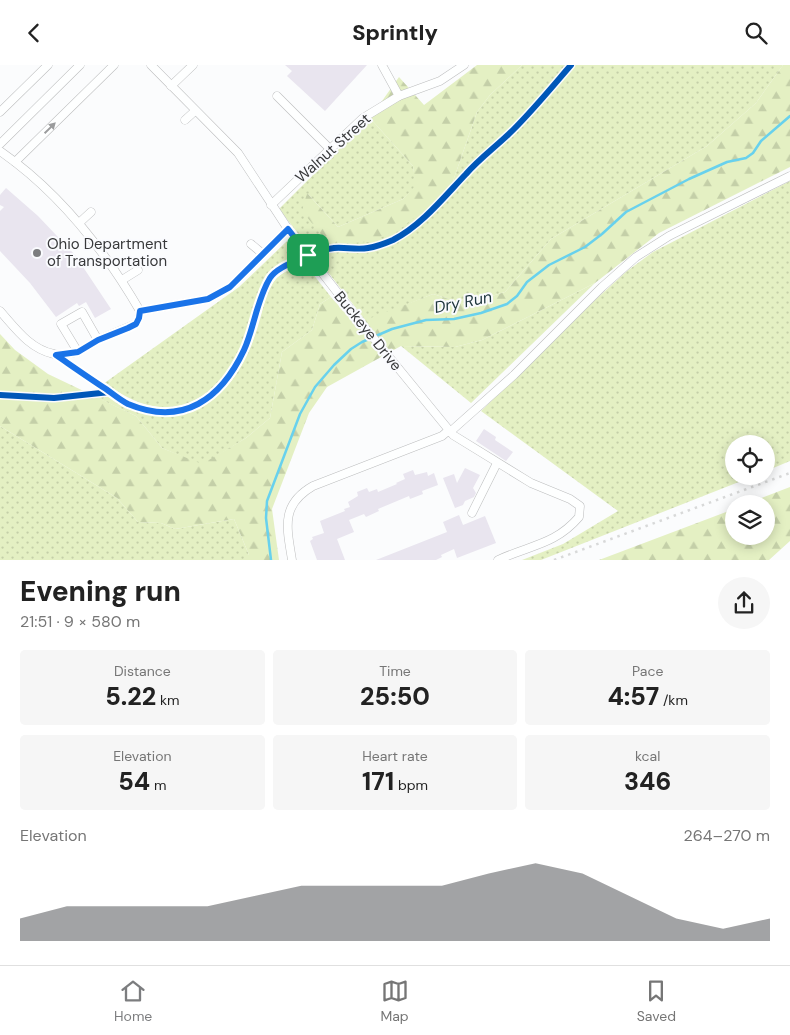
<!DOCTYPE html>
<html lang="en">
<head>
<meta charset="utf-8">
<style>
  :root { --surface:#fff; --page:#f6f6f6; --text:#222; --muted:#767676; --line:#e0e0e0; --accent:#7c7d7f }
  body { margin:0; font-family:"DM Sans",sans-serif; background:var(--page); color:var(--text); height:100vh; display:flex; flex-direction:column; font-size:19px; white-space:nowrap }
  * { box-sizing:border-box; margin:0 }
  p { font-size:16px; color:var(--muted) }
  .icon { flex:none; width:28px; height:28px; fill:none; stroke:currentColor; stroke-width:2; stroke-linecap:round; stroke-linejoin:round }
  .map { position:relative; height:495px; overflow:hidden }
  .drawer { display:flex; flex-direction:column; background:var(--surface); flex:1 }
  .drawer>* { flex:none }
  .fabs { position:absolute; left:725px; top:370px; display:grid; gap:10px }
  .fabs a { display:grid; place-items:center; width:50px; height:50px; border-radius:50%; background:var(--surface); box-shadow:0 2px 12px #0003; font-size:25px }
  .pin { position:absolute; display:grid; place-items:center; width:42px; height:42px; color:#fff; margin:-21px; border-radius:10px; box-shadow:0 2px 8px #0006 }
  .round { display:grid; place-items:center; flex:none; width:52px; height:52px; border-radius:26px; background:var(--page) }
  .head { display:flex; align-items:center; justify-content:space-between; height:85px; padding:0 20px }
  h1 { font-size:28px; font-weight:800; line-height:38px }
  .figures { display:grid; grid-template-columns:repeat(3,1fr); gap:8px; height:85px; padding:5px 20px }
  .figures div { display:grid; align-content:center; border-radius:5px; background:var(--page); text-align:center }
  .figures b { font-size:25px; font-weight:800 }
  .figures small { font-size:14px; font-weight:400 }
  .figures p { font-size:14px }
  .chart { height:140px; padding:10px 20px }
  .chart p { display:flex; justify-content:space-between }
  .chart svg { width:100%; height:90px; margin-top:5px; fill:var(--accent); opacity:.7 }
  header { display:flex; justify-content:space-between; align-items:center; height:65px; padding:0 20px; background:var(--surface); font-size:22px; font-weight:800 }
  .dock { display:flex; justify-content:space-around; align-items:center; height:70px; border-top:1px solid var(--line); background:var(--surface); font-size:14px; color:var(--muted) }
  .dock a { display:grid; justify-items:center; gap:2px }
  .dock .active { color:var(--accent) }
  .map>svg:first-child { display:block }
  .green { fill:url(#green-dots) }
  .forest { fill:url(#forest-firs) }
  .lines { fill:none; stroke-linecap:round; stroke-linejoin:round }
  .stream { stroke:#68d1ed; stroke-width:2.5 }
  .building { fill:#e9e5ef }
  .minor-casing { stroke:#bcbdbe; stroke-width:9 }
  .minor { stroke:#feffff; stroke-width:8 }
  .rail { stroke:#d8d9d9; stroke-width:2.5; stroke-dasharray:2.5 5; stroke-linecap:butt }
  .cycleway-casing { stroke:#fafbfe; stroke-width:9 }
  .cycleway { stroke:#0057b8; stroke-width:6 }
  .oneway { fill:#9b9c9d }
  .route-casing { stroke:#fff; stroke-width:10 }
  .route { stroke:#1a73e8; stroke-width:6 }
  .poi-dot { fill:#7c7d7f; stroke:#fafbfe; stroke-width:2 }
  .labels { text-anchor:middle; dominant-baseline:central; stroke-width:4; stroke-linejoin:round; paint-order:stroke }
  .street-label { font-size:15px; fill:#38393b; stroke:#fafbfe }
  .poi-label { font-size:15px; fill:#38393b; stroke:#fafbfe; text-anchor:start }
  .water-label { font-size:16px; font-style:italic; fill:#20373e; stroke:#fafbfe }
</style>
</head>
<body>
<header><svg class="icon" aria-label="back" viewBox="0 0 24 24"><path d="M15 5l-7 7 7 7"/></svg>Sprintly<svg class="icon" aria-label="search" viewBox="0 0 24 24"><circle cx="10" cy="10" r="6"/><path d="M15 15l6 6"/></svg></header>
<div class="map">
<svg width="790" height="495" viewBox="0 0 790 495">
  <defs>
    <pattern id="green-dots" width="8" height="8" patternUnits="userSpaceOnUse" patternTransform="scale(1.25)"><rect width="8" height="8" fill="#e4f0c3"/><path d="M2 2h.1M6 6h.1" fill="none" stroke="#c4cfa8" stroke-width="1.8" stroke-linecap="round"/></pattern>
    <pattern id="forest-firs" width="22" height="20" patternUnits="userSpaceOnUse" patternTransform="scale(1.25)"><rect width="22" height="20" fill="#e4f0c3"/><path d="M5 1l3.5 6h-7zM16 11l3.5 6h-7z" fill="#c4cfa8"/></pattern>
  </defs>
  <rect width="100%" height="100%" fill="#fbfcfd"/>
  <!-- green -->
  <g class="green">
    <polygon points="522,0 783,0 756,38 707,81 551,174 505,227 465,239 433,229 366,256 279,144 370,53 413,101 416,121 403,134 338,162 308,129 329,179 453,116 477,47 490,30"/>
    <polygon points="790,116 790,396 766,406 766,379 734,379 734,411 754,411 541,495 522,495 563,479 618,446 481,346 594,236 627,206 653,187"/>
    <polygon points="287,176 331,232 320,239 312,265 282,287 270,353 246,373 202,400 162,383 136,351 89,329 239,222"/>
    <polygon points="595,218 471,338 401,281 455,282 482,275"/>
    <polygon points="0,361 117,433 138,457 161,458 175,464 234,454 249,490 249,495 0,495"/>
  </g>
  <!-- forest -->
  <g class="forest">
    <polygon points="477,0 522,0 490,30 477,47 453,116 434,137 401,163 371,177 329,179 302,146 307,128 338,162 403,134 415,121 413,101 370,53 399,12 424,40"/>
    <polygon points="783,0 790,0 790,102 659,168 595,218 482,275 455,282 401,281 327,322 309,348 272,444 279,495 249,495 249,490 234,454 175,464 161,458 138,457 117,433 0,361 0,269 15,285 48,309 136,351 162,383 202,399 246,373 270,353 282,287 312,265 320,239 331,232 355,259 433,229 465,239 505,227 551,174 707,81 756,38"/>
    <polygon points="790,422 790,476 769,495 599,495 734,444 734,471 766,471 766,439 746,439"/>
  </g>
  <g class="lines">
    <!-- stream -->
    <polyline class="stream" points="271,495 266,453 267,436 300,349 315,322 334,300 351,284 362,277 392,264 426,255 454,254 481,248 507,239 517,231 527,217 549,200 585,182 602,169 626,147 689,114 727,97 746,93 753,88 761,76 790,51"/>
  </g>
  <!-- building -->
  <g class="building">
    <polygon points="285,0 367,0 325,46 287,11 292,6"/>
    <polygon points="6,123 38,151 75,190 111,244 95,253 86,237 79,241 77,238 56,252 30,218 0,186 0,146 4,142 0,140 0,130"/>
    <polygon points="484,364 496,372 495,375 513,387 506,396 476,376"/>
    <polygon points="465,403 480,410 473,423 476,428 474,432 465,436 463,440 455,443 443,413 454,409 457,418"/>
    <polygon points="413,405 415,410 427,407 428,411 434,408 438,420 422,426 423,429 410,434 409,431 378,444 379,446 366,452 364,449 349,455 354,467 337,474 345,495 317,495 310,476 313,474 312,472 324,468 320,456 345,446 344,444 350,442 348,437 358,431 357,427 367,423 369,427 377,424 378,427 397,419 396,418 405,414 403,409"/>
    <polygon points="459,450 463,460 485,451 496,478 457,493 454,484 441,490 442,492 436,495 376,495 447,467 443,457"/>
  </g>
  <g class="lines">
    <!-- minor casing -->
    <g class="minor-casing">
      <g id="minor">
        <path d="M151 0 238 88 288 164 358 254 453 370 531 418 570 434 580 441 579 452C555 480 530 480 498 495"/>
        <polyline points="382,0 399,31"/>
        <polyline points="171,21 193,0"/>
        <polyline points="277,31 329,83"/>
        <polyline points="0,47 48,0"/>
        <polyline points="185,55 195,46"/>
        <polyline points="0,79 80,0"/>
        <path d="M0 86C59 127 104 184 140 246L208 234 230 222 288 164"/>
        <polyline points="15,97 114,0"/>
        <polyline points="271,140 363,53 399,31 440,16 464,0"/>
        <polyline points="79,158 91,147"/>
        <polyline points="251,179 263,189"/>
        <polyline points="122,215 138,205"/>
        <path d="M0 246C16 264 30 284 54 289 61 291 71 288 78 287"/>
        <polyline points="98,275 82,247 61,259 78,287 98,275 136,259 139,253 140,246"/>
        <polyline points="450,367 514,310 602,222 636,192 669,171 790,111"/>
        <polyline points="472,448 497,398"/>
        <path d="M292 495C287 463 280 440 313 421L442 371 449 365"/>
      </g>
    </g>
    <!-- minor -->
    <use href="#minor" class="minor"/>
    <!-- rail -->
    <polyline class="rail" points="554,495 790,408"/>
    <!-- cycleway casing -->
    <g class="cycleway-casing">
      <g id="cycleway">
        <polyline points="56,290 110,327"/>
        <path d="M0 330 54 333 110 327C132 342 158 352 185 344 226 331 245 291 256 252 260 236 264 216 278 206 294 195 315 185 334 183 345 182 357 185 368 183 375 182 386 178 393 175 422 160 444 132 466 109 480 93 498 80 513 65 534 44 552 22 571 0"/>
      </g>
    </g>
    <!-- cycleway -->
    <use href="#cycleway" class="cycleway"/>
  </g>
  <!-- one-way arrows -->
  <defs><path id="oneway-solid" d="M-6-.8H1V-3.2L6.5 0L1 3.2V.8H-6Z" transform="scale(1.25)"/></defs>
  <use class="oneway" href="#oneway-solid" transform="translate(50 63) rotate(-44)"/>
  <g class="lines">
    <!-- route casing -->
    <g class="route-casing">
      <path id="route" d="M288 164 308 190C297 196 277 202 270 213 257 234 254 263 244 285 221 334 183 362 128 339 120 335 113 329 106 324 89 313 72 301 56 290L78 287 98 275 128 263 136 259 139 253 140 246 208 234 230 222Z"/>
    </g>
    <!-- route -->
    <use href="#route" class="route"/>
  </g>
  <!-- markers -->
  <circle class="poi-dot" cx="37" cy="188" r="5"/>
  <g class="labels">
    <!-- street labels -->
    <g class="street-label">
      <text transform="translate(333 83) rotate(-42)">Walnut Street</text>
      <text transform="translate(368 266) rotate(51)">Buckeye Drive</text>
    </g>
    <!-- poi labels -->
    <g class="poi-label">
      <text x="47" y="179">Ohio Department<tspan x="47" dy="17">of Transportation</tspan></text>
    </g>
    <!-- water labels -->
    <g class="water-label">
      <text transform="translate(463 237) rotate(-11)">Dry Run</text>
    </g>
  </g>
</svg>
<div class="fabs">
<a><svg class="icon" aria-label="locate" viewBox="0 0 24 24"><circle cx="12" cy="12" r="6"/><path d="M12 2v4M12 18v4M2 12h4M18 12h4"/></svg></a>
<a><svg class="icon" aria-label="layers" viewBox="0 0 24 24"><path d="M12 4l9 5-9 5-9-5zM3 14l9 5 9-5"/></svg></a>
</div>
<div class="pin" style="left:308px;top:190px;background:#1e9e55"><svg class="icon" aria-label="arrive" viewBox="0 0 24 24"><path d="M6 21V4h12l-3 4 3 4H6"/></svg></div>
</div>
<section class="drawer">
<div class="head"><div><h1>Evening run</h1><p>21:51 · 9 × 580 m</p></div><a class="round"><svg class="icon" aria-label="share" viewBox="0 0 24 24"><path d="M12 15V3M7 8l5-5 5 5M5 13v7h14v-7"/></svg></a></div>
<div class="figures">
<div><p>Distance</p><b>5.22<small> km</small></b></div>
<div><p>Time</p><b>25:50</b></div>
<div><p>Pace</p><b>4:57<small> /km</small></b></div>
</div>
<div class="figures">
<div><p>Elevation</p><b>54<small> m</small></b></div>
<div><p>Heart rate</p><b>171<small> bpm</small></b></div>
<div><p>kcal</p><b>346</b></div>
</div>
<div class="chart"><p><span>Elevation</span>264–270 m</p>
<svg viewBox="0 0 160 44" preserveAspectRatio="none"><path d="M0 44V33L10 27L20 27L30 27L40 27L50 22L60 17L70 17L80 17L90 17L100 11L110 6L120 11L130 22L140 33L150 38L160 33V44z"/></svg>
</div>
</section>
<nav class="dock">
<a class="active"><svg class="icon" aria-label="home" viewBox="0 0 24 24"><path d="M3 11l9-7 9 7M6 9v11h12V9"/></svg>Home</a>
<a><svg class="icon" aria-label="map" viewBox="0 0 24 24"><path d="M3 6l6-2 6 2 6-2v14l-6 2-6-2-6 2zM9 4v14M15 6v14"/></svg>Map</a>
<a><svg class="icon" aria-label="saved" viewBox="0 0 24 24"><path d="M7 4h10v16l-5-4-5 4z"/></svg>Saved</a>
</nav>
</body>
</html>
